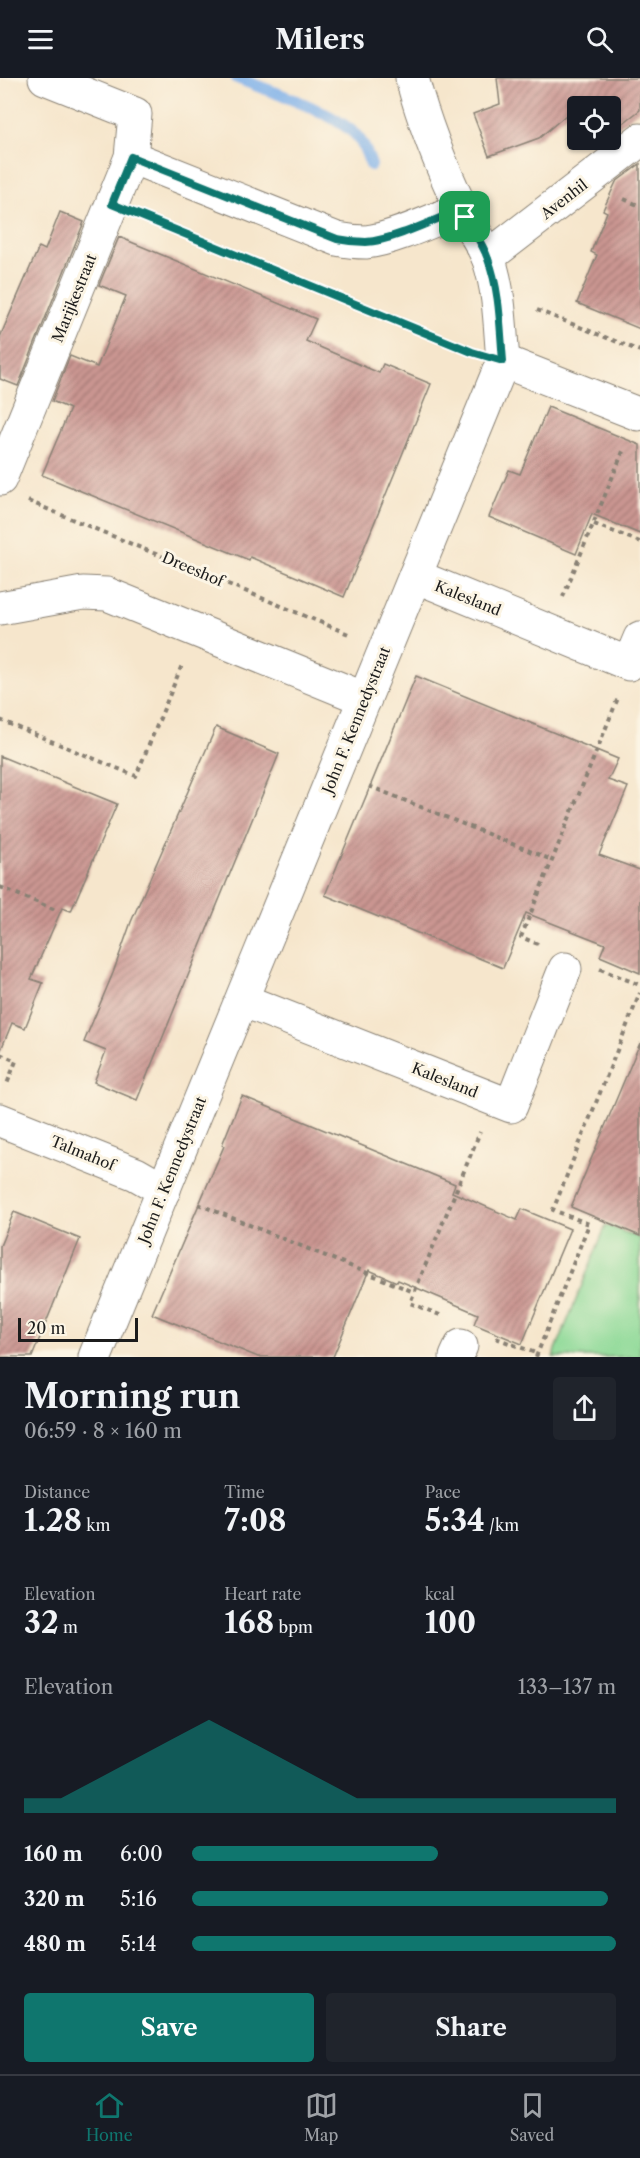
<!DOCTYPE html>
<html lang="en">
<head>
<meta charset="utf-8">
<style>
  :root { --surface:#171b24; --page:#20242c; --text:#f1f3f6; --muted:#9ea1a6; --line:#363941; --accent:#0f766e }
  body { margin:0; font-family:"Libre Caslon Text",serif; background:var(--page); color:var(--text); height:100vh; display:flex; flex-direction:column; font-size:22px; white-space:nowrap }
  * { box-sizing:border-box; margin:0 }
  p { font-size:20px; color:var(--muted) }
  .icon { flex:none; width:33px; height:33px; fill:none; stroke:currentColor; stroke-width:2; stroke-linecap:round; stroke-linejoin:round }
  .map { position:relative; height:1279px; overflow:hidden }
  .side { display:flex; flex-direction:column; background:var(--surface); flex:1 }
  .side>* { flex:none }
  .fabs { position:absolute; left:567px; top:18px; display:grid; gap:12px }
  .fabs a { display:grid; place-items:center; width:54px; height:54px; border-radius:6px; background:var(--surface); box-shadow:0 2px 4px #0004; font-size:30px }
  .scale { position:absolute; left:18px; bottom:15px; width:120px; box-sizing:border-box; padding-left:6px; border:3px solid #1c1c1c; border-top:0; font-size:16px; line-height:21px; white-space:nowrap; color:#1c1c1c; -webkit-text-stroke:4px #fcf5e5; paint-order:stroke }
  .pin { position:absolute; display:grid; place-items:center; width:51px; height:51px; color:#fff; margin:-26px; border-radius:12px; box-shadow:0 3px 9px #0006 }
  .round { display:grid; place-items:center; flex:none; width:63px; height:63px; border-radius:6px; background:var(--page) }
  .head { display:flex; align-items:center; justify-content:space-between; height:102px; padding:0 24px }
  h1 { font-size:33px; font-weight:700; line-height:45px }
  .stats { display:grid; grid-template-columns:repeat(3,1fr); gap:9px; height:102px; padding:6px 24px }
  .stats div { display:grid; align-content:center }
  .stats b { font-size:30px; font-weight:700 }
  .stats small { font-size:16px; font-weight:400 }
  .stats p { font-size:16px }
  .chart { height:168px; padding:12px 24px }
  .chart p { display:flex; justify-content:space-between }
  .chart svg { width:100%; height:108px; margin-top:6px; fill:var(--accent); opacity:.7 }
  .cta { display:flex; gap:12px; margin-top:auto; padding:12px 24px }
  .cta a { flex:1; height:69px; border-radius:6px; background:var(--accent); color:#fff; font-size:24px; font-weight:700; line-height:69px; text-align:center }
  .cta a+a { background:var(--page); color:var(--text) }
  ul { padding:0 24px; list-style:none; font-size:20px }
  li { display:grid; grid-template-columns:96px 72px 1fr; align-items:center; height:45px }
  li i { height:15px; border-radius:8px; background:var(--accent) }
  header { display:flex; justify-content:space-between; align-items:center; height:78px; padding:0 24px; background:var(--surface); font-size:27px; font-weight:700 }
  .dock { display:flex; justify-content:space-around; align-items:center; height:84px; border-top:2px solid var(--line); background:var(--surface); font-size:16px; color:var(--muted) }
  .dock a { display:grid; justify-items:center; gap:3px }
  .dock .on { color:var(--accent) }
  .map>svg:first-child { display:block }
  .grass { fill:#8cd996; stroke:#547a59; stroke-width:1.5 }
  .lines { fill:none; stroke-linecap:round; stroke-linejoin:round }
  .stream { stroke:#7cafe9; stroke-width:12 }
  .building { fill:url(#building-hatch) }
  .street-casing { stroke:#898174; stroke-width:35 }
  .path { stroke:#898174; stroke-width:4; stroke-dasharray:4.5 4.5; stroke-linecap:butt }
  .street { stroke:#fff; stroke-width:33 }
  .route-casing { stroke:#fff; stroke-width:12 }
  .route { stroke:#0f766e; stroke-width:8 }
  .labels { text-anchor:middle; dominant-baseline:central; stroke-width:6; stroke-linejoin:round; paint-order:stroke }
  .street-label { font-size:15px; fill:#1c1c1c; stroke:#fcf5e5 }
</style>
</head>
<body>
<header><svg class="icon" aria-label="menu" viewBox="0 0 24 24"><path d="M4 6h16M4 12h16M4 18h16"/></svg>Milers<svg class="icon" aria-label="search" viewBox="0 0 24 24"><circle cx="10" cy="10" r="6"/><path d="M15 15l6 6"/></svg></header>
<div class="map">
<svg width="640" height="1279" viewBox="0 0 640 1279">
  <defs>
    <pattern id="building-hatch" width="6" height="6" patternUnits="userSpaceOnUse" patternTransform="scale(1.5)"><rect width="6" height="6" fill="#cb9692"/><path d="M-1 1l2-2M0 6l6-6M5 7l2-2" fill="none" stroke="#a47a76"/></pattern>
  </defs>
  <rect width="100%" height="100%" fill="#fcf5e5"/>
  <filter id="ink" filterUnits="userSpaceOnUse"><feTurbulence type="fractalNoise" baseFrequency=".0167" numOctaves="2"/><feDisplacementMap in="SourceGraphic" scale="12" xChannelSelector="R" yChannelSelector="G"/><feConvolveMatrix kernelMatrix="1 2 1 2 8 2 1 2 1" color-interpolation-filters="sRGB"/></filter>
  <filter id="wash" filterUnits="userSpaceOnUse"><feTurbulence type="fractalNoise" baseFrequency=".008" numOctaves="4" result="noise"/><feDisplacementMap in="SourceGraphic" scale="24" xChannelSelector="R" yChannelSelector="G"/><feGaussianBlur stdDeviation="1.35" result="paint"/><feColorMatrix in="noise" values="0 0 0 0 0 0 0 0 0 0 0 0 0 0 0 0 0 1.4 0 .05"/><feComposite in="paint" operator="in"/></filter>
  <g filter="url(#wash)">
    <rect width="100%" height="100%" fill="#f6e6cc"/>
    <!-- grass -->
    <polygon class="grass" points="606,1147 640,1160 640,1279 553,1279"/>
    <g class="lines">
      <!-- stream -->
      <path class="stream" d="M237 0C271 14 331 32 356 57 364 66 367 76 371 87"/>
    </g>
    <g id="blocks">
      <!-- building -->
      <g class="building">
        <polygon points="497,0 640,0 640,32 613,53 610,51 610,28 593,28 586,20 539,60 489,78 473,36 500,26"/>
        <polygon points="640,86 640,251 577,225 597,177 591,174 607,134 603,132 616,104"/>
        <polygon points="60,134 84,144 18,308 0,301 0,259 39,169 45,172"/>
        <polygon points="119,159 316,241 306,263 379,295 383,286 431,306 344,519 250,479 249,482 42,397 70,331 52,323 70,278 97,289 126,218 99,207"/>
        <polygon points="548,329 640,367 640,456 592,436 576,476 489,439 509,392 520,396"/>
        <polygon points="416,598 618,681 608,702 628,709 599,777 640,792 640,895 600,878 605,866 526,835 503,890 325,817"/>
        <polygon points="216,649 279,676 137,1022 94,1004 106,973 84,964 113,895 131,844"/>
        <polygon points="0,678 117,726 71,833 62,830 31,901 43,905 25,950 12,945 0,974"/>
        <polygon points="640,965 640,1158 571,1129"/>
        <polygon points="242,1018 455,1106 452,1114 517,1142 522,1131 570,1151 522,1266 474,1246 478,1236 398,1202 397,1204 369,1192 333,1279 258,1279 152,1236 224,1068 222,1067"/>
        <polygon points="14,1134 80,1161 32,1279 0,1279 0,1168"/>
      </g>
    </g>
  </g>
  <g filter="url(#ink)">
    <use href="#blocks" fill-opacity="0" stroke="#898174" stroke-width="1.5"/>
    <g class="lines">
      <!-- street casing -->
      <g class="street-casing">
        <g id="street">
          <path d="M131 79 337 161C347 163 356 164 366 164 391 162 436 141 461 131"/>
          <polyline points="488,179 640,62"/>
          <polyline points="503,283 638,336"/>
          <polyline points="0,401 131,79 135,36 45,0"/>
          <polyline points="415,498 629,586 640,560"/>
          <polyline points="0,530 83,515 107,516 365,621"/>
          <polyline points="242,922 511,1028 565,891"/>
          <polyline points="0,1042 136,1096 164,1112"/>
          <path d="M95 1279 503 283C500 249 500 215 489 182 482 163 469 148 461 130 441 88 424 45 412 0"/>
          <polyline points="456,1279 461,1268"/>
        </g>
      </g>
      <!-- path -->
      <g class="path">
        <polyline points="624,121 640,128"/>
        <polyline points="146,140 464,271"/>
        <polyline points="537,232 640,273"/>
        <polyline points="28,423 351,557"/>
        <polyline points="594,446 640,464"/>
        <polyline points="563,519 624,371"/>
        <polyline points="0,642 136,698 182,587"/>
        <polyline points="369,708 552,782"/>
        <polyline points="0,809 58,833"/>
        <polyline points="538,866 521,859 618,620"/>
        <polyline points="600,891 640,907"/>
        <polyline points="0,976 16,983 7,1006"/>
        <polyline points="198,1126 414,1214"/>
        <polyline points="440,1237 410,1225 480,1054"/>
        <polyline points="496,1260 538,1276"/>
        <polyline points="536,1279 589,1146 553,1132 640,915"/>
      </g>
      <!-- street -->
      <use href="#street" class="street"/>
    </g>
  </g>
  <g class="lines" filter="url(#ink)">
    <!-- route casing -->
    <g class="route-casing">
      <path id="route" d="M131 79 337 161C347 163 356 164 366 164 391 163 436 141 461 131 469 148 482 163 488 181 500 213 500 249 503 283L472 274 112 126Z"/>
    </g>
    <!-- route -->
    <use href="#route" class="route"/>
  </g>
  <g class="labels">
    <!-- street labels -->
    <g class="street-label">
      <text transform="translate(564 121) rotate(-38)">Avenhil</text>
      <text transform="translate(74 220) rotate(-68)">Marijkestraat</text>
      <text transform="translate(193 491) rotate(23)">Dreeshof</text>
      <text transform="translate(468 520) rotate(22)">Kalesland</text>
      <text transform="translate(356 642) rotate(-68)">John F. Kennedystraat</text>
      <text transform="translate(445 1002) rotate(22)">Kalesland</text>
      <text transform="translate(83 1075) rotate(22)">Talmahof</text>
      <text transform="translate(172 1092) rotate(-68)">John F. Kennedystraat</text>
    </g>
  </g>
</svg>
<div class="fabs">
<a><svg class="icon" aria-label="locate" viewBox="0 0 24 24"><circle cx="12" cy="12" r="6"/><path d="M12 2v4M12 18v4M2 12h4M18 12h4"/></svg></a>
</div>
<div class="scale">20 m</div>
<div class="pin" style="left:465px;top:139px;background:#1e9e55"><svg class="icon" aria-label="arrive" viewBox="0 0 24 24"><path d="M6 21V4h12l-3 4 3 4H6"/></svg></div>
</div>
<section class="side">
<div class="head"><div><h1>Morning run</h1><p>06:59 · 8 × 160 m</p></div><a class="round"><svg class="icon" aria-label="share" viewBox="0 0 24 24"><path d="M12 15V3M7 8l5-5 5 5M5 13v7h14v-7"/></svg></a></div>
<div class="stats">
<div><p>Distance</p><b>1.28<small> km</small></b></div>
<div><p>Time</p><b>7:08</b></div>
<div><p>Pace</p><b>5:34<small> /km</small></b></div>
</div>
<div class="stats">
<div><p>Elevation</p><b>32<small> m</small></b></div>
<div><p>Heart rate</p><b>168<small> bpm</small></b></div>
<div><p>kcal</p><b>100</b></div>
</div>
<div class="chart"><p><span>Elevation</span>133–137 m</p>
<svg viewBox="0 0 160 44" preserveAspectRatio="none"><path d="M0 44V38L10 38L20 30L30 22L40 14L50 6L60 14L70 22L80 30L90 38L100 38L110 38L120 38L130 38L140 38L150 38L160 38V44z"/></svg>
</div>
<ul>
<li><b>160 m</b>6:00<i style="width:58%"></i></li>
<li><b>320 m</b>5:16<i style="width:98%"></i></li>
<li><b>480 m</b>5:14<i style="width:100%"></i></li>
</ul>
<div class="cta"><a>Save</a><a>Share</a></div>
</section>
<nav class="dock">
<a class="on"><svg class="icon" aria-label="home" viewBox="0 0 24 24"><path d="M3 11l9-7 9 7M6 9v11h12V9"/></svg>Home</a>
<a><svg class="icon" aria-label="map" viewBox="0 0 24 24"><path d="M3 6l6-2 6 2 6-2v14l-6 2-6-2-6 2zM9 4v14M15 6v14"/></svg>Map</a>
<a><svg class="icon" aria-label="saved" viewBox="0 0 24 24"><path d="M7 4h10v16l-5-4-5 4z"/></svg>Saved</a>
</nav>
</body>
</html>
